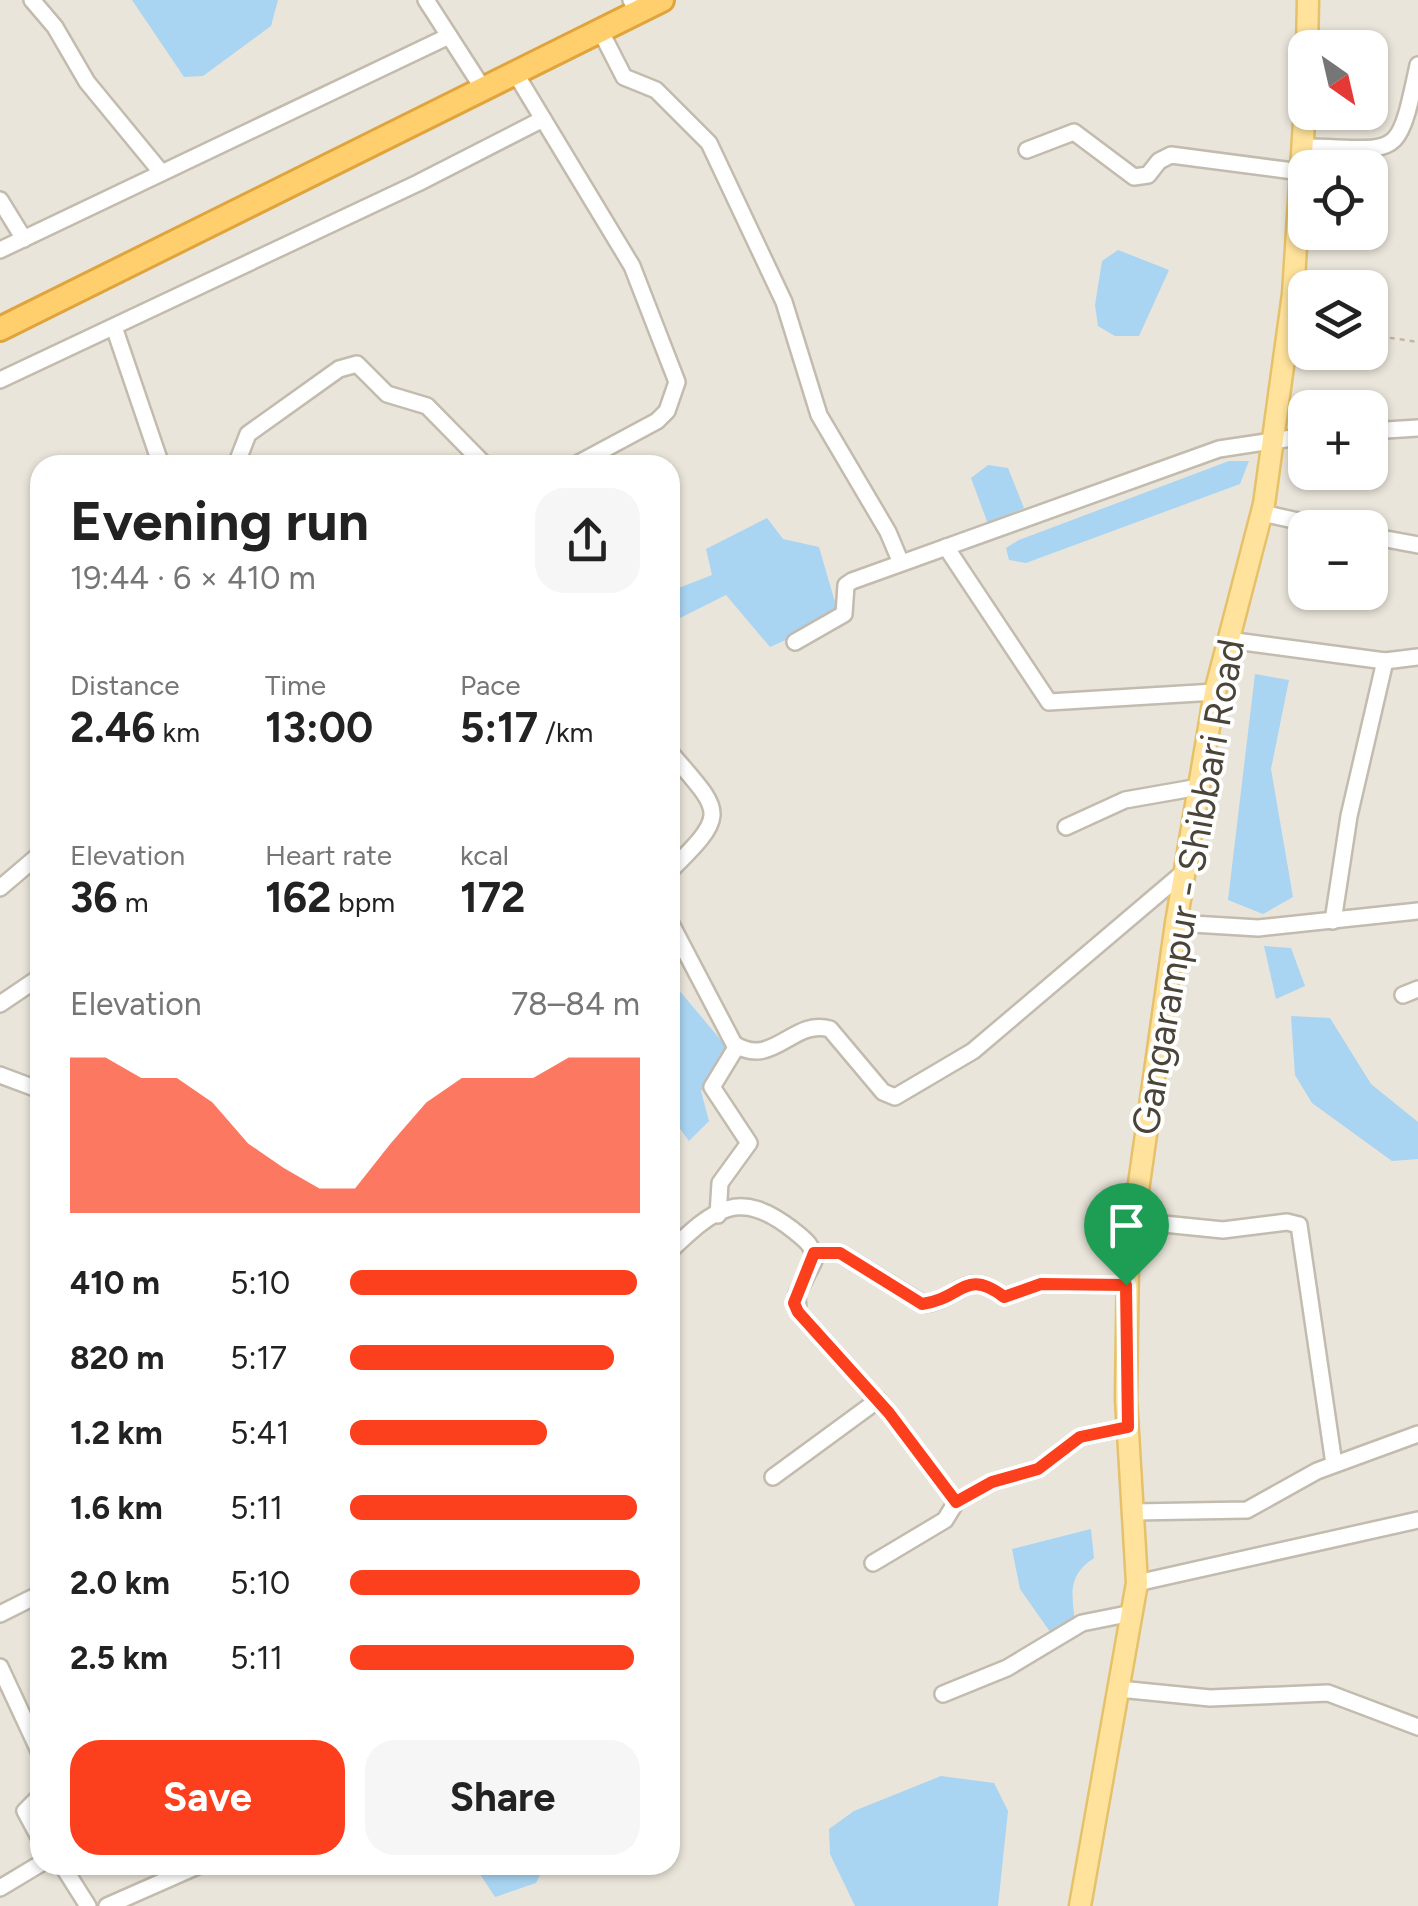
<!DOCTYPE html>
<html lang="en">
<head>
<meta charset="utf-8">
<style>
  :root { --surface:#fff; --page:#f6f6f6; --text:#222; --muted:#767676; --accent:#fc3f1d }
  body { margin:0; font-family:Figtree,sans-serif; background:var(--page); color:var(--text); height:100vh; display:flex; flex-direction:column; font-size:38px; white-space:nowrap }
  * { box-sizing:border-box; margin:0 }
  p { font-size:32px; color:var(--muted) }
  .icon { flex:none; width:55px; height:55px; fill:none; stroke:currentColor; stroke-width:2; stroke-linecap:round; stroke-linejoin:round }
  .map { position:relative; flex:1; overflow:hidden }
  .panel { position:absolute; left:30px; top:455px; width:650px; height:1420px; display:flex; flex-direction:column; background:var(--surface); border-radius:30px; box-shadow:0 2px 8px #0004 }
  .panel>* { flex:none }
  .needle { width:65px; rotate:146deg }
  .tools { position:absolute; left:1288px; top:30px; display:grid; gap:20px }
  .tools a { display:grid; place-items:center; width:100px; height:100px; border-radius:20px; background:var(--surface); box-shadow:0 2px 8px #0004; font-size:50px }
  .pin { position:absolute; display:grid; place-items:center; width:85px; height:85px; color:#fff; margin:-102px -42px; border-radius:50% 50% 50% 0; rotate:-45deg; box-shadow:0 0 10px #0007 }
  .pin .icon { rotate:45deg }
  .round { display:grid; place-items:center; flex:none; width:105px; height:105px; border-radius:30px; background:var(--page) }
  .overview { display:flex; align-items:center; justify-content:space-between; height:170px; padding:0 40px }
  h1 { font-size:55px; font-weight:700; line-height:75px }
  .stats { display:grid; grid-template-columns:repeat(3,1fr); gap:15px; height:170px; padding:10px 40px }
  .stats div { display:grid; align-content:center }
  .stats b { font-size:42px; font-weight:700 }
  .stats small { font-size:28px; font-weight:400 }
  .stats p { font-size:28px }
  .chart { height:280px; padding:20px 40px }
  .chart p { display:flex; justify-content:space-between }
  .chart svg { width:100%; height:180px; margin-top:10px; fill:var(--accent); opacity:.7 }
  .button { display:flex; gap:20px; margin-top:auto; padding:20px 40px }
  .button a { flex:1; height:115px; border-radius:30px; background:var(--accent); color:#fff; font-size:40px; font-weight:700; line-height:115px; text-align:center }
  .button a+a { background:var(--page); color:var(--text) }
  ul { padding:0 40px; list-style:none; font-size:32px }
  li { display:grid; grid-template-columns:160px 120px 1fr; align-items:center; height:75px }
  li i { height:25px; border-radius:12px; background:var(--accent) }
  .map>svg:first-child { display:block }
  .residential { fill:#eae5da; fill-rule:evenodd }
  .water { fill:#a9d4f2 }
  .lines { fill:none; stroke-linecap:round; stroke-linejoin:round }
  .minor-casing { stroke:#c2bbae; stroke-width:20 }
  .major-casing { stroke:#e6c16a; stroke-width:25 }
  .highway-casing { stroke:#e0a43c; stroke-width:28 }
  .path { stroke:#c4b79f; stroke-width:2.5; stroke-dasharray:5 5; stroke-linecap:butt }
  .minor { stroke:#fff; stroke-width:15 }
  .major { stroke:#ffe39c; stroke-width:20 }
  .highway { stroke:#ffcf6e; stroke-width:22 }
  .route-casing { stroke:#fff; stroke-width:20 }
  .route { stroke:#fc3f1d; stroke-width:12 }
  .labels { text-anchor:middle; dominant-baseline:central; stroke-width:8; stroke-linejoin:round; paint-order:stroke }
  .street-label { font-size:38px; fill:#4b4439; stroke:#fff }
</style>
</head>
<body>
<div class="map">
<svg width="1418" height="1906" viewBox="0 0 1418 1906">
  <rect width="100%" height="100%" fill="#f6f3ec"/>
  <!-- residential -->
  <path class="residential" d="M0 0H1418V1906H0ZM1305 48H1370V112H1305ZM1305 168H1370V232H1305ZM1305 288H1370V352H1305ZM1305 408H1370V472H1305ZM40 465H670V1865H40ZM1305 528H1370V592H1305Z"/>
  <!-- water -->
  <g class="water">
    <polygon points="132,0 278,0 271,26 203,76 184,77"/>
    <polygon points="1118,250 1169,270 1139,336 1115,336 1098,326 1095,305 1102,261"/>
    <polygon points="1229,461 1249,461 1240,484 1026,563 1009,560 1006,548 1019,540"/>
    <polygon points="988,465 1008,468 1024,508 988,524 971,478"/>
    <polygon points="767,518 783,539 819,547 839,616 770,647 726,595 680,618 671,591 712,575 706,549"/>
    <polygon points="1255,674 1289,680 1271,769 1293,897 1263,914 1228,900"/>
    <polygon points="1264,946 1291,948 1305,986 1276,999"/>
    <polygon points="678,989 730,1051 701,1091 709,1121 689,1141 670,1115 670,994"/>
    <polygon points="1291,1016 1330,1018 1371,1084 1418,1122 1418,1159 1392,1161 1312,1103 1295,1075"/>
    <path d="M1091 1529 1094 1558C1067 1576 1072 1593 1075 1623L1053 1636 1020 1589 1012 1549Z"/>
    <polygon points="941,1776 994,1783 1008,1811 998,1906 855,1906 830,1854 829,1829 854,1811"/>
    <polygon points="474,1865 540,1865 542,1871 536,1883 495,1897"/>
  </g>
  <g class="lines">
    <!-- minor casing -->
    <g class="minor-casing">
      <g id="minor">
        <polyline points="32,0 55,27 87,82 161,172"/>
        <polyline points="426,0 482,87"/>
        <polyline points="631,0 632,2"/>
        <polyline points="600,30 624,77 656,90 709,143 784,302 819,415 888,532 901,563"/>
        <polyline points="514,71 632,266 677,382 667,411 657,421 575,465"/>
        <path d="M1303 147C1400 148 1397 164 1418 65"/>
        <polyline points="1027,150 1074,132 1134,177 1148,175 1159,161 1171,155 1301,172"/>
        <polyline points="0,200 24,239"/>
        <polyline points="0,250 449,36"/>
        <polyline points="114,327 161,465"/>
        <polyline points="0,380 418,183 543,119"/>
        <polyline points="1370,431 1418,428"/>
        <polyline points="236,465 248,434 339,369 357,364 387,394 427,406 485,465"/>
        <polyline points="1262,513 1330,528"/>
        <polyline points="1370,536 1418,545"/>
        <polyline points="946,547 1049,702 1215,692"/>
        <polyline points="1228,640 1385,661 1418,657"/>
        <polyline points="795,642 844,614 846,585 852,581 1219,449 1305,436"/>
        <path d="M670 752C722 813 730 812 670 871"/>
        <polyline points="1066,827 1125,800 1199,787"/>
        <polyline points="0,888 40,854"/>
        <polyline points="1333,921 1349,816 1385,661"/>
        <path d="M670 922 734 1044C773 1069 793 1018 830 1029L883 1092 895 1097 973 1051 1184 872"/>
        <polyline points="1176,923 1258,928 1418,911"/>
        <polyline points="1403,995 1418,989"/>
        <polyline points="0,1004 40,977"/>
        <polyline points="0,1075 40,1090"/>
        <polyline points="718,1215 720,1183 749,1143 712,1087 737,1046"/>
        <polyline points="1134,1221 1223,1230 1287,1222 1299,1225 1334,1464"/>
        <path d="M670 1251C715 1208 739 1188 793 1230 804 1239 814 1245 814 1261L797 1294 798 1312 889 1413 956 1502 945 1520 873 1563"/>
        <path d="M814 1253H840L923 1304C964 1298 964 1267 1004 1297L1041 1284 1126 1285"/>
        <polyline points="773,1477 878,1400"/>
        <polyline points="956,1502 992,1482 1038,1469 1080,1437 1128,1427"/>
        <polyline points="1134,1512 1247,1510 1317,1471 1418,1434"/>
        <polyline points="1137,1583 1418,1520"/>
        <polyline points="0,1614 40,1594"/>
        <polyline points="0,1667 40,1753"/>
        <polyline points="1119,1689 1210,1698 1328,1693 1418,1727"/>
        <polyline points="943,1694 1007,1668 1082,1623 1132,1613"/>
        <polyline points="40,1796 25,1811 40,1839"/>
        <polyline points="62,1865 88,1906"/>
        <polyline points="241,1865 255,1865"/>
        <polyline points="0,1888 40,1864"/>
        <polyline points="107,1906 200,1865"/>
      </g>
    </g>
    <!-- major casing -->
    <g class="major-casing">
      <g id="major">
        <polyline points="1307,48 1308,0"/>
        <polyline points="1080,1906 1137,1583 1126,1399 1128,1261 1176,923 1215,692 1264,504 1293,294 1305,107"/>
      </g>
    </g>
    <!-- highway casing -->
    <g class="highway-casing">
      <polyline id="highway" points="0,329 662,0"/>
    </g>
    <!-- path -->
    <polyline class="path" points="1370,335 1418,342"/>
    <!-- minor -->
    <use href="#minor" class="minor"/>
    <!-- major -->
    <use href="#major" class="major"/>
    <!-- highway -->
    <use href="#highway" class="highway"/>
  </g>
  <g class="lines">
    <!-- route casing -->
    <g class="route-casing">
      <path id="route" d="M814 1253H840L922 1304C962 1299 965 1267 1004 1297L1041 1284 1126 1285 1128 1427 1080 1437 1038 1469 992 1482 956 1502 889 1413 798 1312 794 1303Z"/>
    </g>
    <!-- route -->
    <use href="#route" class="route"/>
  </g>
  <g class="labels">
    <!-- street labels -->
    <g class="street-label">
      <text transform="translate(1188 887) rotate(-80)">Gangarampur - Shibbari Road</text>
    </g>
  </g>
</svg>
<div class="tools">
<a><svg class="needle" viewBox="-14 -14 28 28"><path d="M0-13l5 13h-10z" fill="#e53935"/><path d="M0 13l5-13h-10z" fill="#767676"/></svg></a>
<a><svg class="icon" aria-label="locate" viewBox="0 0 24 24"><circle cx="12" cy="12" r="6"/><path d="M12 2v4M12 18v4M2 12h4M18 12h4"/></svg></a>
<a><svg class="icon" aria-label="layers" viewBox="0 0 24 24"><path d="M12 4l9 5-9 5-9-5zM3 14l9 5 9-5"/></svg></a>
<a>+</a>
<a>−</a>
</div>
<div class="pin" style="left:1126px;top:1285px;background:#1e9e55"><svg class="icon" aria-label="arrive" viewBox="0 0 24 24"><path d="M6 21V4h12l-3 4 3 4H6"/></svg></div>
<section class="panel">
<div class="overview"><div><h1>Evening run</h1><p>19:44 · 6 × 410 m</p></div><a class="round"><svg class="icon" aria-label="share" viewBox="0 0 24 24"><path d="M12 15V3M7 8l5-5 5 5M5 13v7h14v-7"/></svg></a></div>
<div class="stats">
<div><p>Distance</p><b>2.46<small> km</small></b></div>
<div><p>Time</p><b>13:00</b></div>
<div><p>Pace</p><b>5:17<small> /km</small></b></div>
</div>
<div class="stats">
<div><p>Elevation</p><b>36<small> m</small></b></div>
<div><p>Heart rate</p><b>162<small> bpm</small></b></div>
<div><p>kcal</p><b>172</b></div>
</div>
<div class="chart"><p><span>Elevation</span>78–84 m</p>
<svg viewBox="0 0 160 44" preserveAspectRatio="none"><path d="M0 44V6L10 6L20 11L30 11L40 17L50 27L60 33L70 38L80 38L90 27L100 17L110 11L120 11L130 11L140 6L150 6L160 6V44z"/></svg>
</div>
<ul>
<li><b>410 m</b>5:10<i style="width:99%"></i></li>
<li><b>820 m</b>5:17<i style="width:91%"></i></li>
<li><b>1.2 km</b>5:41<i style="width:68%"></i></li>
<li><b>1.6 km</b>5:11<i style="width:99%"></i></li>
<li><b>2.0 km</b>5:10<i style="width:100%"></i></li>
<li><b>2.5 km</b>5:11<i style="width:98%"></i></li>
</ul>
<div class="button"><a>Save</a><a>Share</a></div>
</section>
</div>
</body>
</html>
